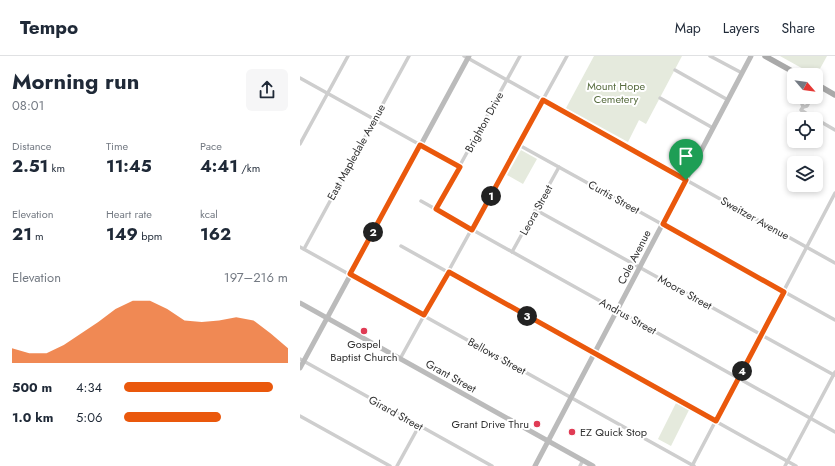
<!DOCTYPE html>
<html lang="en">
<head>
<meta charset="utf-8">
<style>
  :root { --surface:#fff; --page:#f6f6f7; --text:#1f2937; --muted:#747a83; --line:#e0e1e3; --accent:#ea580c }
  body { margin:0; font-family:Jost,sans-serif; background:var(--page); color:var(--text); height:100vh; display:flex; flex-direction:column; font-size:15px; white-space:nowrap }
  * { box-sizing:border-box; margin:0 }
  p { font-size:13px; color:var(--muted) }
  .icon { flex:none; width:22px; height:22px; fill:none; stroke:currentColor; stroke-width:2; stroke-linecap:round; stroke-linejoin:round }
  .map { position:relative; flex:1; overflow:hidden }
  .side { display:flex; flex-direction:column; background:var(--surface); width:300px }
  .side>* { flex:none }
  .needle { width:26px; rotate:118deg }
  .fabs { position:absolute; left:487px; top:12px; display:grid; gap:8px }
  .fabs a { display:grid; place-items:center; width:36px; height:36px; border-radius:6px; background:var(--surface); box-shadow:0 2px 6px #0003; font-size:20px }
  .pin { position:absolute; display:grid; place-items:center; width:34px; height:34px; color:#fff; margin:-41px -17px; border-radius:50% 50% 50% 0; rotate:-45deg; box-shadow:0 0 4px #0007 }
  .pin .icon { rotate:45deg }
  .km { position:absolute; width:20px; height:20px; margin:-10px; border-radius:50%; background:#222; color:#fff; font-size:11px; line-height:20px; text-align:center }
  .round { display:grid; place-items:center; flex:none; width:42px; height:42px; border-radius:6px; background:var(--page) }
  .overview { display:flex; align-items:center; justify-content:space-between; height:68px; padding:0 12px }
  h1 { font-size:22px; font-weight:700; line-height:30px }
  .metrics { display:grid; grid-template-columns:repeat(3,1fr); gap:6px; height:68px; padding:4px 12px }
  .metrics div { display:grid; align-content:center }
  .metrics b { font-size:17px; font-weight:700 }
  .metrics small { font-size:11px; font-weight:400 }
  .metrics p { font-size:11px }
  .chart { height:112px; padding:8px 12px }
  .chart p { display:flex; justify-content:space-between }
  .chart svg { width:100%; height:72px; margin-top:4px; fill:var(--accent); opacity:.7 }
  ul { padding:0 12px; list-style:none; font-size:13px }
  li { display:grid; grid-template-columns:64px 48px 1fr; align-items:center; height:30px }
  li i { height:10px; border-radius:5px; background:var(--accent) }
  header { display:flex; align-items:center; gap:24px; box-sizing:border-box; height:56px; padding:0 20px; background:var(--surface); border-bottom:1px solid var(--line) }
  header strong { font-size:19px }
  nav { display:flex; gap:22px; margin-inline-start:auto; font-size:14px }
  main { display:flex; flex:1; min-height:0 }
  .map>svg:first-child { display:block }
  .green { fill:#e5eadd }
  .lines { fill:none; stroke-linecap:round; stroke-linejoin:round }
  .street { stroke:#cecece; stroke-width:3.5 }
  .secondary { stroke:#bbb; stroke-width:5 }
  .primary { stroke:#a9a9a9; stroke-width:5.5 }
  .route-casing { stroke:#fff; stroke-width:8 }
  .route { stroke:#ea580c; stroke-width:5 }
  .poi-dot { fill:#e03b54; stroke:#fff; stroke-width:1.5 }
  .labels { text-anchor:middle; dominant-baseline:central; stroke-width:4; stroke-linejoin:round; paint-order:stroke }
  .park-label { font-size:11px; fill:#576c3f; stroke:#fff }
  .street-label { font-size:11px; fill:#313131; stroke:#fff }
  .poi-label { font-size:11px; fill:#313131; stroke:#fff }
</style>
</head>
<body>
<header>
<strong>Tempo</strong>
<nav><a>Map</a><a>Layers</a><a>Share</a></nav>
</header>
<main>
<section class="side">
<div class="overview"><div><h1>Morning run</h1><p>08:01</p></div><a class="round"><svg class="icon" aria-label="share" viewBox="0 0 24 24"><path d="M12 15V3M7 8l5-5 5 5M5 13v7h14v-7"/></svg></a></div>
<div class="metrics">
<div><p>Distance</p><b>2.51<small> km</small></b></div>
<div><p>Time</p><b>11:45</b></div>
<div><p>Pace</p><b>4:41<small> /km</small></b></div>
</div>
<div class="metrics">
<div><p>Elevation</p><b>21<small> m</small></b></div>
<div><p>Heart rate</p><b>149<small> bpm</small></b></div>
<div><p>kcal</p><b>162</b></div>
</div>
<div class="chart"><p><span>Elevation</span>197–216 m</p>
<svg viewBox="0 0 160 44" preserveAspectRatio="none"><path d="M0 44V35L10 38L20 38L30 33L40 26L50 19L60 11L70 6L80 6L90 11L100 18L110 19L120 18L130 16L140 18L150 26L160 35V44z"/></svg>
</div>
<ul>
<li><b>500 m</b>4:34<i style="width:91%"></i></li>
<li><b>1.0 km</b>5:06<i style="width:59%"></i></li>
</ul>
</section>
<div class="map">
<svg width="535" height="410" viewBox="0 0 535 410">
  <rect width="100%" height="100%" fill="#fff"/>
  <!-- green -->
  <g class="green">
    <polygon points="294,0 382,0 346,68 339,64 328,86 266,52"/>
    <polygon points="480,0 527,0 516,20"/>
    <polygon points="221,94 237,103 223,128 207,119"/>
    <polygon points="376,347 389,354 371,390 358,383"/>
  </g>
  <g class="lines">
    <!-- street -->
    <g class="street">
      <polyline points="164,0 535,207"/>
      <polyline points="410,0 442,17"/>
      <polyline points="375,14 428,44"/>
      <polyline points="0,22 160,111"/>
      <polyline points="512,41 507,50 503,51 501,54 515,63"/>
      <polyline points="360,42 413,72"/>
      <polyline points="503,51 502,48 506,41"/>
      <polyline points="516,63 535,74"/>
      <polyline points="0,88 48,0"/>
      <polyline points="219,89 535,264"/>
      <polyline points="121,145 535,376"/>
      <polyline points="136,153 220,0"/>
      <polyline points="236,154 534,319"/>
      <polyline points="101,190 496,410"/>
      <polyline points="0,191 394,410"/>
      <polyline points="4,193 109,0"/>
      <polyline points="212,196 259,111"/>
      <polyline points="0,303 192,410"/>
      <polyline points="100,303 267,0"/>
      <polyline points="0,360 90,410"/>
      <polyline points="97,410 119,370"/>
      <polyline points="280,410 283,404"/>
      <polyline points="392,410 535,137"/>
      <polyline points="485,410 535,316"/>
    </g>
    <!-- secondary -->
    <g class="secondary">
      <polyline points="0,247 293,410"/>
      <polyline points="0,312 169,0"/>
      <polyline points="235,410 451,0"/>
    </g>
    <!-- primary -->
    <g class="primary">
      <polyline points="465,0 499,19"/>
      <polyline points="516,28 535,39"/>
    </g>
  </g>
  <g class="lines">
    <!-- route casing -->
    <g class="route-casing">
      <polygon id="route" points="243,44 386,124 363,168 484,236 416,365 149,216 124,259 50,218 120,89 160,111 136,153 172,174"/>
    </g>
    <!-- route -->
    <use href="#route" class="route"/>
  </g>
  <!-- markers -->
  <g class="poi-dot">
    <circle cx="64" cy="275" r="4"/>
    <circle cx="237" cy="368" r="4"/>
    <circle cx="272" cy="376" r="4"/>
  </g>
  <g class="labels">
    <!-- park labels -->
    <g class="park-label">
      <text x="316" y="30">Mount Hope<tspan x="316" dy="13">Cemetery</tspan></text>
    </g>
    <!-- street labels -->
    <g class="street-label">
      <text transform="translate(184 66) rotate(-61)">Brighton Drive</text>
      <text transform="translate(56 96) rotate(-61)">East Mapledale Avenue</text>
      <text transform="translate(314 141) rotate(29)">Curtis Street</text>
      <text transform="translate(236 154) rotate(-61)">Leora Street</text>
      <text transform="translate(455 162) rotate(29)">Sweitzer Avenue</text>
      <text transform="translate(334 201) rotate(-63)">Cole Avenue</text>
      <text transform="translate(385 236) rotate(29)">Moore Street</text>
      <text transform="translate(328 260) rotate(29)">Andrus Street</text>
      <text transform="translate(197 300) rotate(29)">Bellows Street</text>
      <text transform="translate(151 320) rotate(29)">Grant Street</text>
      <text transform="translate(96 357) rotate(29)">Girard Street</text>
    </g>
    <!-- poi labels -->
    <g class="poi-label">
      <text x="64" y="288">Gospel<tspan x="64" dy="13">Baptist Church</tspan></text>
      <text x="229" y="368" text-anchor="end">Grant Drive Thru</text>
      <text x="280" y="376" text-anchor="start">EZ Quick Stop</text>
    </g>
  </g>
</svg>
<div class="fabs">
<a><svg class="needle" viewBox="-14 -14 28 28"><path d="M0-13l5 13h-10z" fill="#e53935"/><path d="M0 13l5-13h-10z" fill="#747a83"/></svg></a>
<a><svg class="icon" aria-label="locate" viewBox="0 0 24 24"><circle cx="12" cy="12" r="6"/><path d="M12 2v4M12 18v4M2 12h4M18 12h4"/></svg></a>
<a><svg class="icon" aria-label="layers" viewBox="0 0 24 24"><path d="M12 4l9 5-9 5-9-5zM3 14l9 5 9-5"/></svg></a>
</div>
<div class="pin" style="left:386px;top:124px;background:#1e9e55"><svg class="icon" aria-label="arrive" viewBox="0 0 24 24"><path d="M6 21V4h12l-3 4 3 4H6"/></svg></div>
<b class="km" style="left:191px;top:140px">1</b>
<b class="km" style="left:73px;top:176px">2</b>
<b class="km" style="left:227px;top:260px">3</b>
<b class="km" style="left:442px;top:315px">4</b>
</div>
</main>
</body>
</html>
